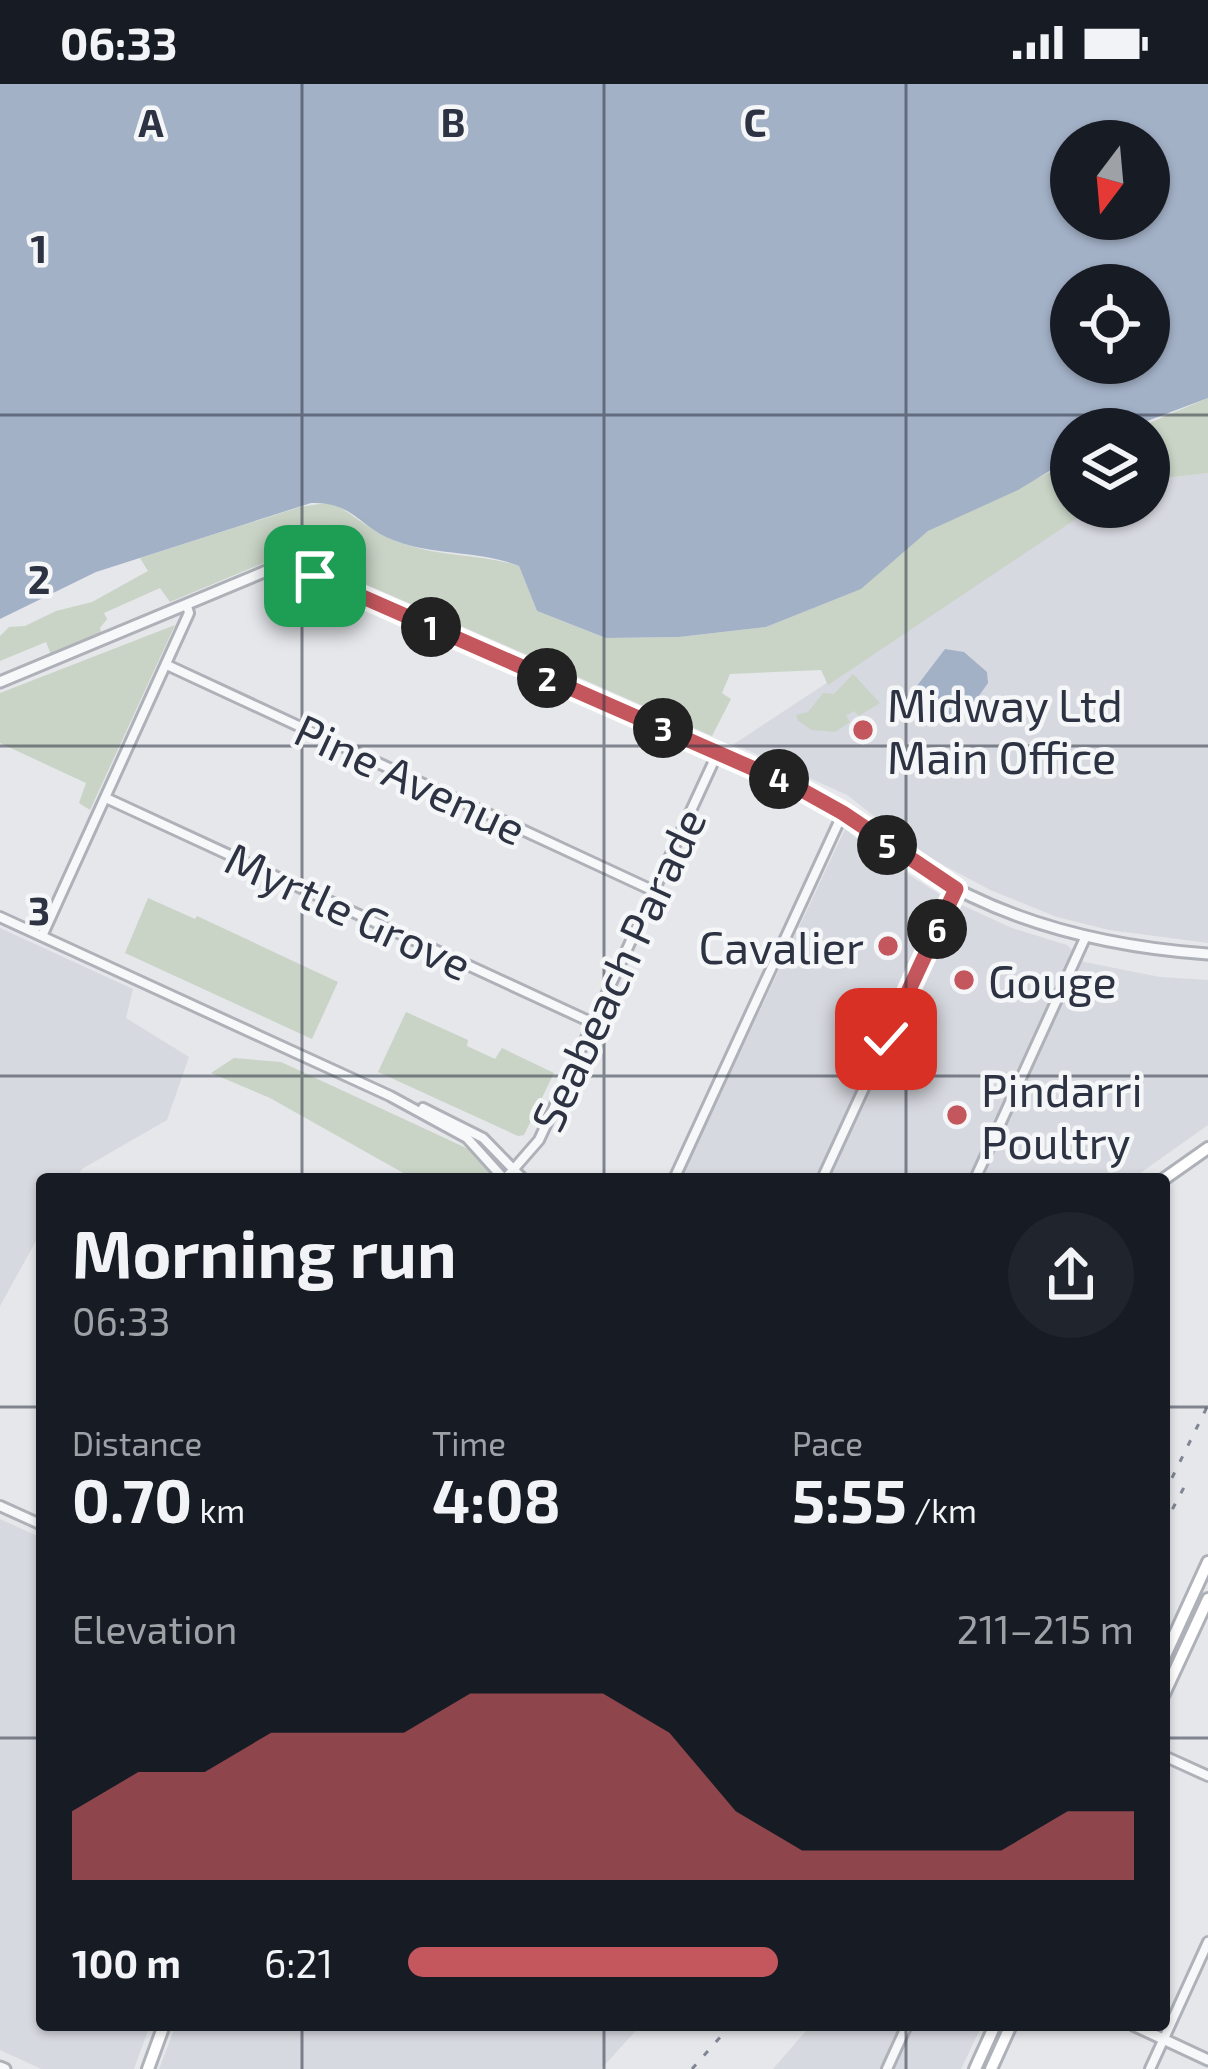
<!DOCTYPE html>
<html lang="en">
<head>
<meta charset="utf-8">
<style>
  :root { --surface:#171b24; --page:#20242c; --text:#f1f3f6; --muted:#9ea1a6; --accent:#c3575d }
  body { margin:0; font-family:"Exo 2",sans-serif; background:var(--page); color:var(--text); height:100vh; display:flex; flex-direction:column; font-size:45px; white-space:nowrap }
  * { box-sizing:border-box; margin:0 }
  p { font-size:39px; color:var(--muted) }
  .icon { flex:none; width:66px; height:66px; fill:none; stroke:currentColor; stroke-width:2; stroke-linecap:round; stroke-linejoin:round }
  .map { position:relative; flex:1; overflow:hidden }
  .side { position:absolute; left:36px; top:1089px; width:1134px; height:858px; display:flex; flex-direction:column; background:var(--surface); border-radius:12px; box-shadow:0 3px 9px #0004 }
  .side>* { flex:none }
  .needle { width:78px; rotate:196deg }
  .buttons { position:absolute; left:1050px; top:36px; display:grid; gap:24px }
  .buttons a { display:grid; place-items:center; width:120px; height:120px; border-radius:50%; background:var(--surface); box-shadow:0 3px 9px #0004; font-size:60px }
  .pin { position:absolute; display:grid; place-items:center; width:102px; height:102px; color:#fff; margin:-51px; border-radius:24px; box-shadow:0 6px 18px #0006 }
  .km { position:absolute; width:60px; height:60px; margin:-30px; border-radius:50%; background:#222; color:#fff; font-size:33px; line-height:60px; text-align:center }
  .round { display:grid; place-items:center; flex:none; width:126px; height:126px; border-radius:63px; background:var(--page) }
  .summary { display:flex; align-items:center; justify-content:space-between; height:204px; padding:0 36px }
  h1 { font-size:66px; font-weight:700; line-height:90px }
  .figures { display:grid; grid-template-columns:repeat(3,1fr); gap:18px; height:204px; padding:12px 36px }
  .figures div { display:grid; align-content:center }
  .figures b { font-size:60px; font-weight:700 }
  .figures small { font-size:33px; font-weight:400 }
  .figures p { font-size:33px }
  .chart { height:336px; padding:24px 36px }
  .chart p { display:flex; justify-content:space-between }
  .chart svg { width:100%; height:216px; margin-top:12px; fill:var(--accent); opacity:.7 }
  ul { padding:0 36px; list-style:none; font-size:39px }
  li { display:grid; grid-template-columns:192px 144px 1fr; align-items:center; height:90px }
  li i { height:30px; border-radius:15px; background:var(--accent) }
  .status { display:flex; justify-content:space-between; align-items:center; height:84px; padding:0 60px; background:var(--surface); direction:ltr }
  .status svg { height:33px; fill:currentColor }
  .map>svg:first-child { display:block }
  .built { fill:#d7d9e0 }
  .green { fill:#c9d4c6 }
  .water { fill:#a3b1c7; fill-rule:evenodd }
  .lines { fill:none; stroke-linecap:round; stroke-linejoin:round }
  .minor-casing { stroke:#aeb1b8; stroke-width:14 }
  .tertiary-casing { stroke:#aeb1b8; stroke-width:15 }
  .secondary-casing { stroke:#aeb1b8; stroke-width:16 }
  .minor { stroke:#f7f8fa; stroke-width:8 }
  .tertiary { stroke:#f7f8fa; stroke-width:9 }
  .secondary { stroke:#fff; stroke-width:10 }
  .rail { stroke:#7f8593; stroke-width:3; stroke-dasharray:6 12; stroke-linecap:butt }
  .route-casing { stroke:#fff; stroke-width:24 }
  .route { stroke:#c3575d; stroke-width:15 }
  .grid { fill:none; stroke:#2d3342; stroke-width:3; stroke-opacity:0.55 }
  .poi-dot { fill:#c3575d; stroke:#f4f6f8; stroke-width:4.5 }
  .labels { text-anchor:middle; dominant-baseline:central; stroke-width:9; stroke-linejoin:round; paint-order:stroke }
  .poi-label { font-size:45px; fill:#2d3342; stroke:#f4f6f8; text-anchor:start }
  .street-label { font-size:45px; fill:#2d3342; stroke:#f4f6f8 }
  .grid-label { font-size:39px; text-anchor:middle; font-weight:bold; fill:#2d3342; stroke:#f4f6f8; stroke-width:9; stroke-linejoin:round; paint-order:stroke }
</style>
</head>
<body>
<div class="status"><b>06:33</b><svg viewBox="0 0 49 12"><path d="M0 12V9h3v3zM5 12V6h3v6zM10 12V3h3v9zM15 12V0h3v12zM26 1h20v11H26zM47 4h2v5h-2z"/></svg></div>
<div class="map">
<svg width="1208" height="1985" viewBox="0 0 1208 1985">
  <rect width="100%" height="100%" fill="#e5e7eb"/>
  <!-- built -->
  <g class="built">
    <polygon points="1208,389 1208,859 1109,846 1057,833 990,806 921,769 847,711 734,660 1094,423 1149,423 1149,396"/>
    <polygon points="845,745 876,770 944,813 1012,844 1067,861 1084,878 1160,893 1208,896 1208,1041 1132,1095 681,1095"/>
    <polygon points="0,844 133,905 126,934 189,973 167,1036 82,1085 75,1095 42,1095 42,1146 0,1222"/>
    <polygon points="0,1435 42,1454 42,1941 150,1941 134,1985 41,1985 0,1966"/>
    <polygon points="176,1941 641,1941 601,1985 159,1985"/>
    <polygon points="811,1941 982,1941 961,1985 773,1985"/>
  </g>
  <!-- green -->
  <g class="green">
    <polygon points="1208,314 1208,389 1149,396 1149,345 1135,345"/>
    <path d="M1071 378V423H1094L828 601 821 586 730 590 722 609 731 615 712 652 308 475 286 470 275 474 170 518 160 504 104 529 107 535 100 544 102 553 52 573 46 558 0 577V552L9 543 25 542 56 527 92 518 148 487 140 474 300 423 333 418C357 435 379 452 407 461 443 473 482 470 519 482L537 527 606 554 679 553 766 543 855 507 928 447Z"/>
    <polygon points="175,541 90,726 79,719 86,699 0,659 0,609"/>
    <polygon points="853,590 880,619 859,632 854,627 846,632 850,638 835,648 812,646 798,637 796,631 808,628 823,609 834,610"/>
    <polygon points="148,814 195,835 197,832 338,898 312,955 125,869"/>
    <polygon points="406,928 468,956 467,962 495,975 502,964 554,989 524,1051 518,1052 378,988"/>
    <polygon points="234,974 281,978 477,1069 499,1095 414,1095 270,1014 211,989"/>
  </g>
  <!-- water -->
  <g class="water">
    <path d="M0 0H1208V314L1126 345H1071V374L1018 406 928 447 861 505 766 543 679 553 606 554 537 527 519 482C479 466 435 472 396 457 360 445 354 417 311 419L96 488 0 535ZM1071 57H1149V135H1071ZM1071 201H1149V279H1071Z"/>
    <polygon points="945,565 964,568 987,588 988,599 959,640 949,641 912,615 913,607"/>
  </g>
  <g class="lines">
    <!-- minor casing -->
    <g class="minor-casing">
      <g id="minor">
        <polyline points="167,581 654,807"/>
        <polyline points="106,714 593,939"/>
        <polyline points="0,833 390,1012 467,1054 504,1095"/>
        <polyline points="42,852 189,529 187,522"/>
        <polyline points="423,1024 483,1054 523,1095"/>
        <polyline points="505,1095 539,1056 718,668"/>
        <polyline points="674,1095 843,729"/>
        <polyline points="822,1095 956,805"/>
        <polyline points="975,1095 1086,852"/>
        <polyline points="0,1422 42,1441"/>
        <polyline points="1164,1672 1208,1692"/>
        <polyline points="887,1985 907,1941"/>
        <polyline points="1150,1985 1208,1858"/>
      </g>
    </g>
    <!-- tertiary casing -->
    <g class="tertiary-casing">
      <g id="tertiary">
        <path d="M0 598 271 485 292 484 800 705C845 727 882 761 925 787 1010 840 1109 863 1208 870"/>
        <polyline points="1133,1941 1208,1976"/>
        <polyline points="0,1983 5,1985"/>
      </g>
    </g>
    <!-- secondary casing -->
    <g class="secondary-casing">
      <g id="secondary">
        <polyline points="1164,1095 1208,1064"/>
        <polyline points="1164,1574 1208,1478"/>
        <polyline points="1164,1610 1208,1515"/>
        <polyline points="148,1985 164,1941"/>
        <polyline points="975,1985 995,1941"/>
        <polyline points="991,1985 1011,1941"/>
      </g>
    </g>
    <!-- minor -->
    <use href="#minor" class="minor"/>
    <!-- tertiary -->
    <use href="#tertiary" class="tertiary"/>
    <!-- secondary -->
    <use href="#secondary" class="secondary"/>
    <!-- rail -->
    <g class="rail">
      <polyline points="1164,1410 1208,1321"/>
      <polyline points="1164,1441 1189,1394"/>
      <polyline points="692,1985 731,1941"/>
    </g>
  </g>
  <g class="lines">
    <!-- route casing -->
    <g class="route-casing">
      <polyline id="route" points="315,492 800,705 843,729 956,805 886,955"/>
    </g>
    <!-- route -->
    <use href="#route" class="route"/>
  </g>
  <!-- grid -->
  <path class="grid" d="M302 0V1095M604 0V1095M906 0V1095M0 331H1208M0 662H1208M0 992H1208M0 1323H42M1164 1323H1208M0 1654H42M1164 1654H1208M302 1941V1985M604 1941V1985M906 1941V1985"/>
  <!-- markers -->
  <g class="poi-dot">
    <circle cx="863" cy="646" r="12"/>
    <circle cx="888" cy="862" r="12"/>
    <circle cx="964" cy="896" r="12"/>
    <circle cx="957" cy="1031" r="12"/>
  </g>
  <g class="labels">
    <!-- poi labels -->
    <g class="poi-label">
      <text x="887" y="620">Midway Ltd<tspan x="887" dy="52">Main Office</tspan></text>
      <text x="864" y="862" text-anchor="end">Cavalier</text>
      <text x="988" y="896">Gouge</text>
      <text x="981" y="1005">Pindarri<tspan x="981" dy="52">Poultry</tspan></text>
    </g>
    <!-- street labels -->
    <g class="street-label">
      <text transform="translate(411 694) rotate(25)">Pine Avenue</text>
      <text transform="translate(349 826) rotate(25)">Myrtle Grove</text>
      <text transform="translate(617 885) rotate(-65)">Seabeach Parade</text>
    </g>
  </g>
  <g class="grid-label">
    <text x="151" y="53">A</text>
    <text x="453" y="53">B</text>
    <text x="755" y="53">C</text>
    <text x="39" y="179">1</text>
    <text x="39" y="510">2</text>
    <text x="39" y="841">3</text>
  </g>
</svg>
<div class="buttons">
<a><svg class="needle" viewBox="-14 -14 28 28"><path d="M0-13l5 13h-10z" fill="#e53935"/><path d="M0 13l5-13h-10z" fill="#9ea1a6"/></svg></a>
<a><svg class="icon" aria-label="locate" viewBox="0 0 24 24"><circle cx="12" cy="12" r="6"/><path d="M12 2v4M12 18v4M2 12h4M18 12h4"/></svg></a>
<a><svg class="icon" aria-label="layers" viewBox="0 0 24 24"><path d="M12 4l9 5-9 5-9-5zM3 14l9 5 9-5"/></svg></a>
</div>
<div class="pin" style="left:315px;top:492px;background:#1e9e55"><svg class="icon" aria-label="arrive" viewBox="0 0 24 24"><path d="M6 21V4h12l-3 4 3 4H6"/></svg></div>
<div class="pin" style="left:886px;top:955px;background:#d93025"><svg class="icon" aria-label="check" viewBox="0 0 24 24"><path d="M5 12l5 5 9-10"/></svg></div>
<b class="km" style="left:431px;top:543px">1</b>
<b class="km" style="left:547px;top:594px">2</b>
<b class="km" style="left:663px;top:644px">3</b>
<b class="km" style="left:779px;top:695px">4</b>
<b class="km" style="left:887px;top:761px">5</b>
<b class="km" style="left:937px;top:845px">6</b>
<section class="side">
<div class="summary"><div><h1>Morning run</h1><p>06:33</p></div><a class="round"><svg class="icon" aria-label="share" viewBox="0 0 24 24"><path d="M12 15V3M7 8l5-5 5 5M5 13v7h14v-7"/></svg></a></div>
<div class="figures">
<div><p>Distance</p><b>0.70<small> km</small></b></div>
<div><p>Time</p><b>4:08</b></div>
<div><p>Pace</p><b>5:55<small> /km</small></b></div>
</div>
<div class="chart"><p><span>Elevation</span>211–215 m</p>
<svg viewBox="0 0 160 44" preserveAspectRatio="none"><path d="M0 44V30L10 22L20 22L30 14L40 14L50 14L60 6L70 6L80 6L90 14L100 30L110 38L120 38L130 38L140 38L150 30L160 30V44z"/></svg>
</div>
<ul>
<li><b>100 m</b>6:21<i style="width:51%"></i></li>
</ul>
</section>
</div>
</body>
</html>
